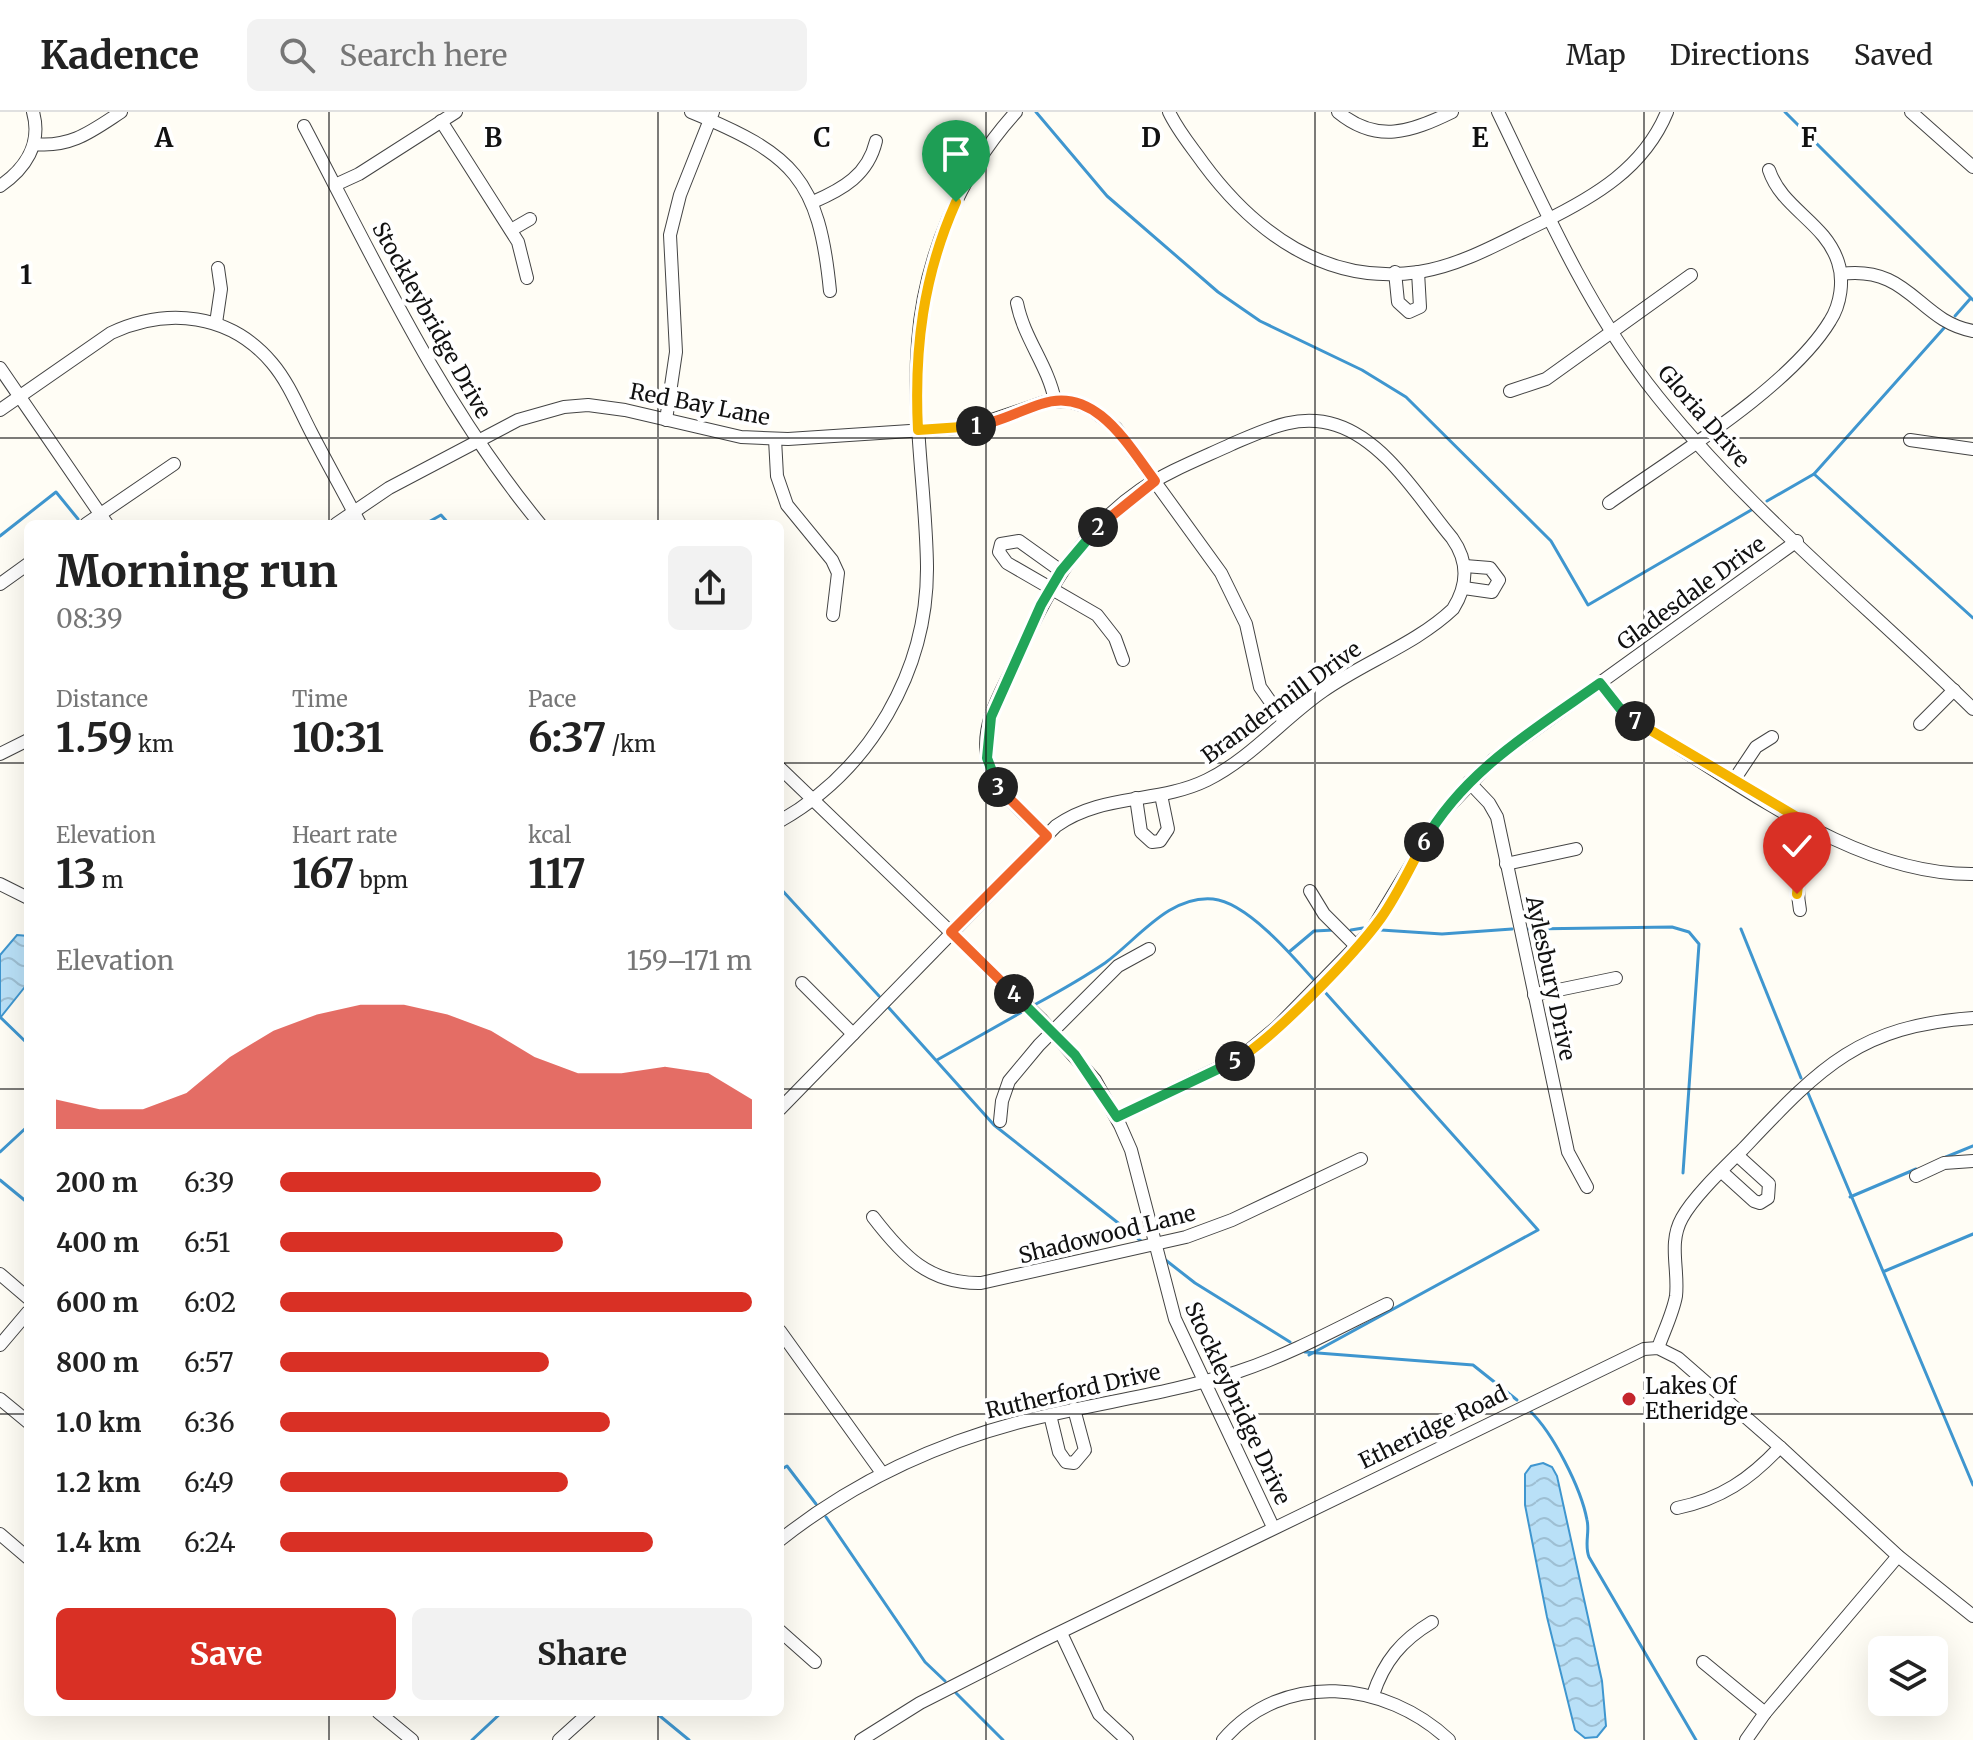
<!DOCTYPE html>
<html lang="en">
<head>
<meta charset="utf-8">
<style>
  :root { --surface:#fff; --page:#f2f2f2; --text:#222; --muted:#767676; --line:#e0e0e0; --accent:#d93025 }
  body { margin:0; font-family:Merriweather,serif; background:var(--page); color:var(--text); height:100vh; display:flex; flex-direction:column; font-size:30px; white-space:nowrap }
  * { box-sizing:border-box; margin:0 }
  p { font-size:26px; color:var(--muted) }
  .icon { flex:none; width:44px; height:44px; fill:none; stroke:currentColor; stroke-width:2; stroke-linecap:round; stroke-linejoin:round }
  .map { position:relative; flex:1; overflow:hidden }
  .side { position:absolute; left:24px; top:408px; width:760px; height:1196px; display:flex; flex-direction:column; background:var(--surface); border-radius:12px; box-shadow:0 8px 32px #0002 }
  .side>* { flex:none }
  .buttons { position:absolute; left:1868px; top:1524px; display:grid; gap:16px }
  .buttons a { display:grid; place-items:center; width:80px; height:80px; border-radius:12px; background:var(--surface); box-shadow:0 8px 32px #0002; font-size:40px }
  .pin { position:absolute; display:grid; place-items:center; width:68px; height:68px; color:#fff; margin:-82px -34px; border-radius:50% 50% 50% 0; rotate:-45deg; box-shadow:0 0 8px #0007 }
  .pin .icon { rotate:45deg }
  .km { position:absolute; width:40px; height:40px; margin:-20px; border-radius:50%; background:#222; color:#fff; font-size:22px; line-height:40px; text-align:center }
  .round { display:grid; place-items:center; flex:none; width:84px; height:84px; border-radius:12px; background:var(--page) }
  .overview { display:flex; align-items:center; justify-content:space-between; height:136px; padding:0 32px }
  h1 { font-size:44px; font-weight:700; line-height:60px }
  .stats { display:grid; grid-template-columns:repeat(3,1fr); gap:12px; height:136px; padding:8px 32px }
  .stats div { display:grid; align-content:center }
  .stats b { font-size:40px; font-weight:700 }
  .stats small { font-size:22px; font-weight:400 }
  .stats p { font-size:22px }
  .chart { height:224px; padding:16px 32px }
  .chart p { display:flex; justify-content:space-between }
  .chart svg { width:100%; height:144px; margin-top:8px; fill:var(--accent); opacity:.7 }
  .action { display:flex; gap:16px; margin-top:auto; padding:16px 32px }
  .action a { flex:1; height:92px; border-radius:12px; background:var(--accent); color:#fff; font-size:32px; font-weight:700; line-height:92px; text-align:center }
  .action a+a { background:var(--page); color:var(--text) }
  ul { padding:0 32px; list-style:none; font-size:26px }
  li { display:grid; grid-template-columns:128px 96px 1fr; align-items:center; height:60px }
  li i { height:20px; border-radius:10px; background:var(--accent) }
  header { display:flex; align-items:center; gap:48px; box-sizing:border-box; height:112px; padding:0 40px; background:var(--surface); border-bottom:2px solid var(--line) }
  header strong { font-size:38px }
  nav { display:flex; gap:44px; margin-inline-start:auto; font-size:28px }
  .search { width:560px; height:72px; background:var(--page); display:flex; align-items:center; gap:20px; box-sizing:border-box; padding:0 28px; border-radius:12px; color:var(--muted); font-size:30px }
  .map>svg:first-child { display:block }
  .water { fill:url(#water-waves); stroke:#3f96cf; stroke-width:2 }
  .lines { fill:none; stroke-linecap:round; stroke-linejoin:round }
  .stream { stroke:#3f96cf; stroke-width:3 }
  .minor-casing { stroke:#444; stroke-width:14 }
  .minor { stroke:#fff; stroke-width:12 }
  .split-1-casing { stroke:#fff; stroke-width:16 }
  .split-2-casing { stroke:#fff; stroke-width:16 }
  .split-3-casing { stroke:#fff; stroke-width:16 }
  .split-4-casing { stroke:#fff; stroke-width:16 }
  .split-5-casing { stroke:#fff; stroke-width:16 }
  .split-6-casing { stroke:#fff; stroke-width:16 }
  .split-7-casing { stroke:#fff; stroke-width:16 }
  .split-8-casing { stroke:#fff; stroke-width:16 }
  .split-1 { stroke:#f5b400; stroke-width:10 }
  .split-2 { stroke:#f0652b; stroke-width:10 }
  .split-3 { stroke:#22a559; stroke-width:10 }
  .split-4 { stroke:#f0652b; stroke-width:10 }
  .split-5 { stroke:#22a559; stroke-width:10 }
  .split-6 { stroke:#f5b400; stroke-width:10 }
  .split-7 { stroke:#22a559; stroke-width:10 }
  .split-8 { stroke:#f5b400; stroke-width:10 }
  .grid { fill:none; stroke:#111; stroke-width:2; stroke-opacity:0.55 }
  .poi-dot { fill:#c4262e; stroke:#fff; stroke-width:3 }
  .labels { text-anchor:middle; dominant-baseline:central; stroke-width:8; stroke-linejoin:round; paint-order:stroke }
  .street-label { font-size:22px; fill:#111; stroke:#fff }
  .poi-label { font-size:22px; fill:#111; stroke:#fff; text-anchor:start }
  .grid-label { font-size:26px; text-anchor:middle; font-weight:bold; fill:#111; stroke:#fff; stroke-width:8; stroke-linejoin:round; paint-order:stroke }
</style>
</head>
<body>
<header>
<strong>Kadence</strong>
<div class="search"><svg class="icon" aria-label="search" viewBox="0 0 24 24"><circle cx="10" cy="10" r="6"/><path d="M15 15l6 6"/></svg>Search here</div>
<nav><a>Map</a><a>Directions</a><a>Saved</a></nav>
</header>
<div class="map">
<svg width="1973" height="1628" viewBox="0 0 1973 1628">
  <defs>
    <pattern id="water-waves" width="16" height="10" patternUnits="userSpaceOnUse" patternTransform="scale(2)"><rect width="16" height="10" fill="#b9e0f7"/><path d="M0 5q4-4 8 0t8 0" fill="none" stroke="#9ebfd3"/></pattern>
  </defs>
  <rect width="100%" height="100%" fill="#fffdf5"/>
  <!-- water -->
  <g class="water">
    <polygon points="17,823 28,824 28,871 0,906 0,843"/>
    <polygon points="1543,1351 1552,1355 1557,1364 1602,1569 1606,1614 1597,1625 1585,1626 1575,1618 1547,1505 1525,1393 1525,1362 1531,1354"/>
  </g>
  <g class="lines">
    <!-- stream -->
    <g class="stream">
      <polyline points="1036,0 1107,84 1218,180 1260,209 1362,258 1406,285 1551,429 1588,493 1753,397"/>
      <polyline points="1785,0 1973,188"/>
      <polyline points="1955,204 1970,187"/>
      <polyline points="1814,362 1973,506"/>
      <polyline points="1767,389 1814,362 1944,216"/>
      <polyline points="425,412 441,403 449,412"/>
      <polyline points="0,424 56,380 78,407"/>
      <polyline points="780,776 879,884"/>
      <polyline points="1528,817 1672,815 1689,820 1699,832 1683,1061"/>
      <polyline points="1741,817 1801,966"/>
      <polyline points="1351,818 1363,816"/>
      <polyline points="1381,818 1442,822 1512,817"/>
      <polyline points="1289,840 1314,819 1334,818"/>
      <path d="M1036 892C1060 879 1083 866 1105 851 1138 827 1169 783 1213 787 1246 790 1292 843 1313 867"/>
      <polyline points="889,896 994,1013 1141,1129"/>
      <polyline points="0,905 28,932"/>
      <polyline points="937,948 1022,900"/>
      <polyline points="1808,981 1973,1373"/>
      <polyline points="0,1040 28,1014"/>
      <polyline points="1946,1045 1973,1034"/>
      <polyline points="0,1068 28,1091"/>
      <polyline points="1850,1085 1916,1057"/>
      <polyline points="1163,1146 1195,1171 1290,1230"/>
      <polyline points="1885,1159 1973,1122"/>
      <polyline points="1305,1240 1473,1253 1517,1288"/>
      <polyline points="1309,1243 1538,1118 1324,879"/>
      <path d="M1530 1299C1553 1321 1581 1376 1587 1408 1590 1421 1584 1432 1589 1445L1696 1628"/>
      <polyline points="780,1358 787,1354 816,1392"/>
      <polyline points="826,1405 925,1550 945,1569"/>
      <polyline points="956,1581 1003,1628"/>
      <polyline points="655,1600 689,1628"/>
      <polyline points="472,1628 502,1600"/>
    </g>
    <!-- minor casing -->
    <g class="minor-casing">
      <g id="minor">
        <path d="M691 0C793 42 819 66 830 179"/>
        <path d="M1169 0C1178 19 1191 34 1203 51 1254 120 1326 174 1419 160 1463 153 1503 129 1543 110 1594 85 1644 56 1667 0"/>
        <path d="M1338 0C1377 32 1411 20 1452 0"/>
        <path d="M1498 0C1543 93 1584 188 1647 271 1740 392 1864 490 1973 597"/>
        <polyline points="1911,0 1973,55"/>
        <polyline points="441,9 518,130 527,166"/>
        <path d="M304 14C376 151 441 292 540 412"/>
        <path d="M34 32C71 36 92 19 121 0"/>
        <polyline points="335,73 359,62 456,0"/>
        <path d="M0 74C25 57 42 32 33 0"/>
        <path d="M813 90C843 77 868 63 876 29"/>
        <polyline points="511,118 530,107"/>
        <polyline points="1395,160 1398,190 1409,200 1420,195 1418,160"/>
        <path d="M1841 162C1910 153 1918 209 1973 219"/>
        <path d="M1017 191C1024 227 1048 253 1055 289"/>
        <polyline points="216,211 221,177 218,156"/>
        <polyline points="0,256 107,412"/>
        <polyline points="1510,279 1546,267 1691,163"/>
        <path d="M0 298 111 221C167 195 230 201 272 251 289 271 299 297 311 320 327 351 344 381 360 412"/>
        <polyline points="666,308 676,240 670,123 680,83 713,0"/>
        <polyline points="775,327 777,364 787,393 832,448 838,461 833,503"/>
        <polyline points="1910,328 1973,337"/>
        <path d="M1609 391C1674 345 1790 275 1830 209 1841 192 1844 168 1838 150 1825 110 1782 97 1769 58"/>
        <polyline points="86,412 174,352"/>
        <polyline points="336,412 389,376 518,308 564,295 588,293 625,298 741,325 788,327 971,315 1045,290 1068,289 1088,295 1116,316 1221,461 1246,512 1260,575 1284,609"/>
        <polyline points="1061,459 1019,429 1001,432 999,440 1007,451 1097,503 1115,526 1123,548"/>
        <polyline points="0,472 28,452"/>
        <polyline points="1464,476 1492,480 1499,468 1490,456 1465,454"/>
        <path d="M1600 571 1622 599 1650 618C1747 676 1857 763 1973 762"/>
        <polyline points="1920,612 1954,578"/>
        <polyline points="0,642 28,628"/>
        <polyline points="780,656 1041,907 1095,968 1120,1013 1131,1038 1175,1207 1273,1415"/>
        <polyline points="1734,668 1756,635 1772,625"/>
        <polyline points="1469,670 1489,691 1497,705 1568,1040 1587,1075"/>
        <polyline points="1136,686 1141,720 1152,730 1160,729 1168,717 1161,683"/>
        <path d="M780 709C870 658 928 559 927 454 926 379 912 305 918 230 924 147 960 61 1016 0"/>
        <polyline points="1506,752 1576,737"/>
        <polyline points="0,772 28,786"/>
        <polyline points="1310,779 1324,802 1356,834"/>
        <path d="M1800 798C1794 766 1802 745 1817 717"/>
        <polyline points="802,871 853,922"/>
        <polyline points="1534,883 1616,866"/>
        <path d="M780 997 1056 714C1102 681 1158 692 1207 668 1250 647 1284 606 1323 579 1364 550 1416 532 1453 497 1468 473 1469 450 1452 426 1420 388 1386 329 1336 313 1298 301 1267 317 1232 332 1202 346 1168 359 1140 378 1076 422 1042 489 1012 557 999 584 982 612 987 643 992 678 1023 700 1047 724"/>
        <polyline points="1117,1005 1241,945 1277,915 1371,819 1441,703 1493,648 1797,429"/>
        <polyline points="1000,1009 1002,989 1009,969 1039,933 1118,854 1149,837"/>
        <polyline points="1722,1060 1754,1089 1760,1091 1768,1086 1769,1072 1737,1043"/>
        <polyline points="1916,1064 1944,1051 1973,1049"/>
        <path d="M873 1105C903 1144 929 1172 981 1171L1186 1125 1232 1108 1361 1047"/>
        <polyline points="0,1162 28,1186"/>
        <polyline points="780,1219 882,1361"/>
        <polyline points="0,1233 28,1200"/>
        <path d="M1658 1236C1664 1219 1673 1201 1676 1184 1679 1157 1668 1131 1682 1106 1694 1084 1725 1055 1743 1037 1819 957 1857 914 1973 906"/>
        <polyline points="0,1287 28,1310"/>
        <polyline points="1050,1303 1059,1340 1066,1350 1074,1351 1085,1338 1074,1297"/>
        <path d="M1677 1396C1721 1387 1750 1367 1780 1335"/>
        <polyline points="0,1422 28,1446"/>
        <path d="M780 1428C852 1371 935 1332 1024 1309 1095 1291 1168 1282 1237 1260 1289 1243 1338 1216 1387 1192"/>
        <polyline points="780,1519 815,1550"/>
        <polyline points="1061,1521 1099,1602 1127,1628"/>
        <polyline points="1703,1550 1765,1601"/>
        <path d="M1373 1583C1384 1549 1402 1528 1432 1510"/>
        <polyline points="378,1600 412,1628"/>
        <polyline points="559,1628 590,1600"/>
        <polyline points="861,1628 920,1591 1040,1530 1644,1237 1658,1236 1678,1246 1780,1335 1898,1444 1973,1504"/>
        <path d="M1223 1628C1284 1557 1386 1569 1449 1628"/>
        <polyline points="1746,1628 1765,1601 1898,1444"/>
      </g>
    </g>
    <!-- minor -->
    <use href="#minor" class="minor"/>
  </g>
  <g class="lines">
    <!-- split-1 casing -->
    <g class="split-1-casing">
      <path id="split-1" d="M956 90C923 164 914 237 918 318L976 314"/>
    </g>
    <!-- split-2 casing -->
    <g class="split-2-casing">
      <path id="split-2" d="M976 314C998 311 1019 299 1041 292 1095 273 1128 333 1155 369L1098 415"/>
    </g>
    <!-- split-3 casing -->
    <g class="split-3-casing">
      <polyline id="split-3" points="998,675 987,646 991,605 1041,493 1061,459 1098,415"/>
    </g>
    <!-- split-4 casing -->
    <g class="split-4-casing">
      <polyline id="split-4" points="998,675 1047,724 951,820 1014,882"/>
    </g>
    <!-- split-5 casing -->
    <g class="split-5-casing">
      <polyline id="split-5" points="1014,882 1075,943 1117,1005 1235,949"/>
    </g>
    <!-- split-6 casing -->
    <g class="split-6-casing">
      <path id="split-6" d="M1235 949C1272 928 1355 842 1381 806 1398 782 1410 755 1424 730"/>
    </g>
    <!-- split-7 casing -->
    <g class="split-7-casing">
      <path id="split-7" d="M1424 730C1464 659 1535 617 1600 571L1622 599 1635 609"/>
    </g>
    <!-- split-8 casing -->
    <g class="split-8-casing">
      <polyline id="split-8" points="1635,609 1817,717 1800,753 1797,782"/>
    </g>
    <!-- split-1 -->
    <use href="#split-1" class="split-1"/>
    <!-- split-2 -->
    <use href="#split-2" class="split-2"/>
    <!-- split-3 -->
    <use href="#split-3" class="split-3"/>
    <!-- split-4 -->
    <use href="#split-4" class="split-4"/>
    <!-- split-5 -->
    <use href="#split-5" class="split-5"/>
    <!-- split-6 -->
    <use href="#split-6" class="split-6"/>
    <!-- split-7 -->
    <use href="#split-7" class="split-7"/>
    <!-- split-8 -->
    <use href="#split-8" class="split-8"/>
  </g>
  <!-- grid -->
  <path class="grid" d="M329 0V412M658 0V412M986 0V1628M1315 0V1628M1644 0V1628M0 326H1973M0 651H28M780 651H1973M0 977H28M780 977H1973M0 1302H28M780 1302H1973M329 1600V1628M658 1600V1628"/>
  <!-- markers -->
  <circle class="poi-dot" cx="1629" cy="1287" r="8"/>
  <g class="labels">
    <!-- street labels -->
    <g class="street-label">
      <text transform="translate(432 208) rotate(61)">Stockleybridge Drive</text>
      <text transform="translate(700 292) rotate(11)">Red Bay Lane</text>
      <text transform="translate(1704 304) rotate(49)">Gloria Drive</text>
      <text transform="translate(1691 481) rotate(-36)">Gladesdale Drive</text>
      <text transform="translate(1281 590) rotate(-36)">Brandermill Drive</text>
      <text transform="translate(1551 866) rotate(78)">Aylesbury Drive</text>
      <text transform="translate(1107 1122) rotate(-14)">Shadowood Lane</text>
      <text transform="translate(1073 1279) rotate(-13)">Rutherford Drive</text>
      <text transform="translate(1238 1291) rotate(65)">Stockleybridge Drive</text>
      <text transform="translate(1433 1315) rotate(-26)">Etheridge Road</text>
    </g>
    <!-- poi labels -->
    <g class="poi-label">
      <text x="1645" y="1274">Lakes Of<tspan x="1645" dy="25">Etheridge</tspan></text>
    </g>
  </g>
  <g class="grid-label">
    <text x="164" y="35">A</text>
    <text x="493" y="35">B</text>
    <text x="822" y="35">C</text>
    <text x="1151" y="35">D</text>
    <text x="1480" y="35">E</text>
    <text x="1809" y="35">F</text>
    <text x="26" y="172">1</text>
  </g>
</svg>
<div class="buttons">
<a><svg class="icon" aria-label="layers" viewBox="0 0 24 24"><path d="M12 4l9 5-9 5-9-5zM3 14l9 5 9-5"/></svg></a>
</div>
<div class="pin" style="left:956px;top:90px;background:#1e9e55"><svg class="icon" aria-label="arrive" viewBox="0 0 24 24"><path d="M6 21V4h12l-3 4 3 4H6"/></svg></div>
<div class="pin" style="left:1797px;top:782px;background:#d93025"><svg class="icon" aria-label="check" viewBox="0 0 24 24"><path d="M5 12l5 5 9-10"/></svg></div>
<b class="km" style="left:976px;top:314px">1</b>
<b class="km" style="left:1098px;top:415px">2</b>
<b class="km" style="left:998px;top:675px">3</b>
<b class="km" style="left:1014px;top:882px">4</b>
<b class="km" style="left:1235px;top:949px">5</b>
<b class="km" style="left:1424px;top:730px">6</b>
<b class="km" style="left:1635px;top:609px">7</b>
<section class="side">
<div class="overview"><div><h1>Morning run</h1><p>08:39</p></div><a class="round"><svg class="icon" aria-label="share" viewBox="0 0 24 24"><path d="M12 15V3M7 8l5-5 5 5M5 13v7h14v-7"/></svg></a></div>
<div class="stats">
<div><p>Distance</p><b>1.59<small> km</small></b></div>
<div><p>Time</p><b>10:31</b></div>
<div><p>Pace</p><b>6:37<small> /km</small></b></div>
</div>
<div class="stats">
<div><p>Elevation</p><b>13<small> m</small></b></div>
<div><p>Heart rate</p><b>167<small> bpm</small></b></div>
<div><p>kcal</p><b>117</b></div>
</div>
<div class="chart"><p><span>Elevation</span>159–171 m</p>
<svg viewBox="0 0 160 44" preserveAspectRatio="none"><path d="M0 44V35L10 38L20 38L30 33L40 22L50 14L60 9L70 6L80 6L90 9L100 14L110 22L120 27L130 27L140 25L150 27L160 35V44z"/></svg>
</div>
<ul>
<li><b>200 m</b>6:39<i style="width:68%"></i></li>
<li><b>400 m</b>6:51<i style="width:60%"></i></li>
<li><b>600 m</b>6:02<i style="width:100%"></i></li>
<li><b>800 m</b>6:57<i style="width:57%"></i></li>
<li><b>1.0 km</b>6:36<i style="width:70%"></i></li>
<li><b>1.2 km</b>6:49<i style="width:61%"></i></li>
<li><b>1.4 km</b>6:24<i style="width:79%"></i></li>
</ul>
<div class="action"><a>Save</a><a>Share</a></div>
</section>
</div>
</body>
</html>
